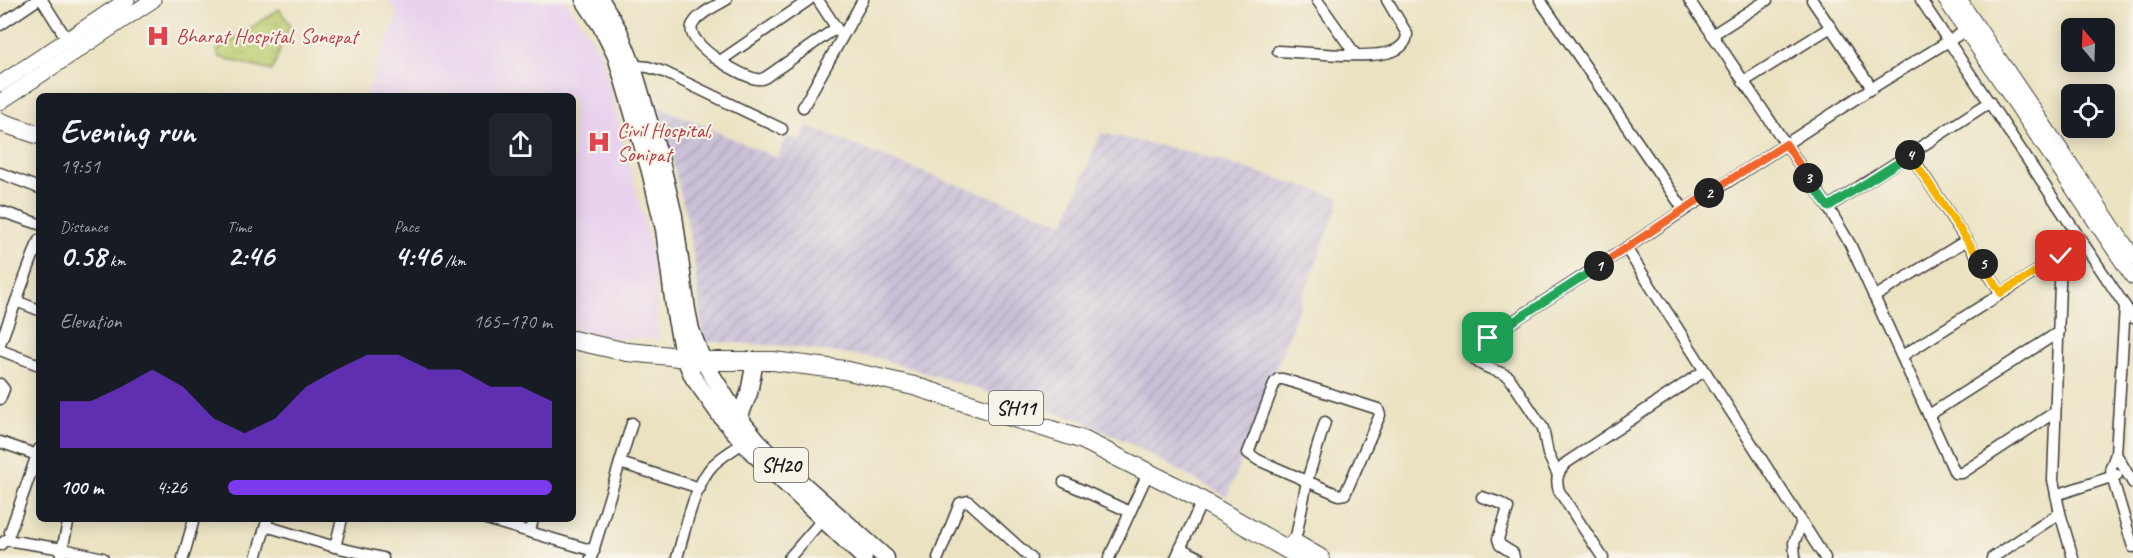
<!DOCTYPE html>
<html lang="en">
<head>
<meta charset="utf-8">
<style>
  :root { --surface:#171b24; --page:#20242c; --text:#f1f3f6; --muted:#9ea1a6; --accent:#7c3aed }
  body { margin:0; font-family:Caveat,sans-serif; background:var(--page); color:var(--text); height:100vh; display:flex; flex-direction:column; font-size:22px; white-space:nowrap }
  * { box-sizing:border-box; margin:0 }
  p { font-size:20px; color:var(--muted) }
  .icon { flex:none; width:33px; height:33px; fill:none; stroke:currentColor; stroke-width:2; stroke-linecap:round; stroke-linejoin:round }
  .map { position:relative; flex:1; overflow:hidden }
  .side { position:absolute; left:36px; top:93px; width:540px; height:429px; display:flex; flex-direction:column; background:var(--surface); border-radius:9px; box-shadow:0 3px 15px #0003 }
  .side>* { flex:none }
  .needle { width:39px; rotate:341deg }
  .fabs { position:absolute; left:2061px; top:18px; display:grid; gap:12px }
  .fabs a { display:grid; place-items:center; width:54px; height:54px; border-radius:9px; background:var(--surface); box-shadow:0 3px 15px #0003; font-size:30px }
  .pin { position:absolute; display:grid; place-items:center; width:51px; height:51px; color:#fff; margin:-26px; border-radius:12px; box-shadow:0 3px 9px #0006 }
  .km { position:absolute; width:30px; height:30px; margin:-15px; border-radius:50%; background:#222; color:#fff; font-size:16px; line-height:30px; text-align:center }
  .round { display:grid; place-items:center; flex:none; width:63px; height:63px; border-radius:9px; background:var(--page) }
  .overview { display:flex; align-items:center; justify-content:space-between; height:102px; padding:0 24px }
  h1 { font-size:33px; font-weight:700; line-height:45px }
  .metrics { display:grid; grid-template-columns:repeat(3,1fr); gap:9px; height:102px; padding:6px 24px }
  .metrics div { display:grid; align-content:center }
  .metrics b { font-size:30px; font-weight:700 }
  .metrics small { font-size:16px; font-weight:400 }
  .metrics p { font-size:16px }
  .chart { height:168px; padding:12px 24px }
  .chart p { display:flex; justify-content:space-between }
  .chart svg { width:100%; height:108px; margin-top:6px; fill:var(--accent); opacity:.7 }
  ul { padding:0 24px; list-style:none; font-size:20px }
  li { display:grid; grid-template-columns:96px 72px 1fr; align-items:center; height:45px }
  li i { height:15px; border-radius:8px; background:var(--accent) }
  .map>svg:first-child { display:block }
  .built { fill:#e8d2ee }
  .industrial { fill:url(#industrial-furrows) }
  .grass { fill:url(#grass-tufts); stroke:#6c7445; stroke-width:1.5 }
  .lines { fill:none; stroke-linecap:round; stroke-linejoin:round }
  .street-casing { stroke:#3b3a35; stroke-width:13 }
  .secondary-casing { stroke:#3b3a35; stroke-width:17 }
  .primary-casing { stroke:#3b3a35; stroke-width:19 }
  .highway-casing { stroke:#3b3a35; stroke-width:20 }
  .street { stroke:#fff; stroke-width:10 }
  .secondary { stroke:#fff; stroke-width:15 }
  .primary { stroke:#fff; stroke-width:16 }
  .highway { stroke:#fff; stroke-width:18 }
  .split-1-casing { stroke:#fff; stroke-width:12 }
  .split-2-casing { stroke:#fff; stroke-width:12 }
  .split-3-casing { stroke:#fff; stroke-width:12 }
  .split-4-casing { stroke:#fff; stroke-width:12 }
  .split-5-casing { stroke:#fff; stroke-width:12 }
  .split-6-casing { stroke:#fff; stroke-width:12 }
  .split-1 { stroke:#22a559; stroke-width:8 }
  .split-2 { stroke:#f0652b; stroke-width:8 }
  .split-3 { stroke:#f0652b; stroke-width:8 }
  .split-4 { stroke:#22a559; stroke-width:8 }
  .split-5 { stroke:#f5b400; stroke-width:8 }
  .split-6 { stroke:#f5b400; stroke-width:8 }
  .labels { text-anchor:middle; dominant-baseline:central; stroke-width:4.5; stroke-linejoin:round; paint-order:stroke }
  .shield { fill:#f7f3e8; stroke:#5e5c59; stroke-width:1.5 }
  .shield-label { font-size:20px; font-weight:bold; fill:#1c1c1c }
  .health-label { font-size:21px; fill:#be3a42; stroke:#f7f3e8; text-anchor:start }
</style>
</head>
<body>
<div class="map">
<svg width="2133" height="558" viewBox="0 0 2133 558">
  <defs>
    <pattern id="industrial-furrows" width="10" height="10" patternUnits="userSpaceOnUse" patternTransform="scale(1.5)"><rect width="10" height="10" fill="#c9bfd7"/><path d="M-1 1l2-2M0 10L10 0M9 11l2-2" fill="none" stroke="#aca4b8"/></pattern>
    <pattern id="grass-tufts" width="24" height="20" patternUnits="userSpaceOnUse" patternTransform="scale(1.5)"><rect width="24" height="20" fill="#bccb6e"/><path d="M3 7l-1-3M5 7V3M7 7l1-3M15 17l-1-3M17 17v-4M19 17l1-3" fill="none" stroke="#a1ae5f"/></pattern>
  </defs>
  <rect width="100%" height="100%" fill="#f7f3e8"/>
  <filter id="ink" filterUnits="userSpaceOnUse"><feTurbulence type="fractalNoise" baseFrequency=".0167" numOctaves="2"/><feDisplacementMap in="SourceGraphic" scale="12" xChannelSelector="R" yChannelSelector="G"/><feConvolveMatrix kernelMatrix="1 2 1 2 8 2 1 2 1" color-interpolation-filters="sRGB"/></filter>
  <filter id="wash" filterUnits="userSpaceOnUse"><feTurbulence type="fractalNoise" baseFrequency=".008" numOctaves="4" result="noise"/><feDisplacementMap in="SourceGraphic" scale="24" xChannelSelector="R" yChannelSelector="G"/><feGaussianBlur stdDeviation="1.35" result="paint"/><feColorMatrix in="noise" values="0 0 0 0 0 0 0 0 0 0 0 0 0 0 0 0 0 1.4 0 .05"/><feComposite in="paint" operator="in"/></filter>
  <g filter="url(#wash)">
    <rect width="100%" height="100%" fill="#eae2c1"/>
    <!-- built -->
    <polygon class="built" points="387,0 566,0 601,53 653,255 659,339 612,338 573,330 573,96 365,96 397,14"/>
    <!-- industrial -->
    <polygon class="industrial" points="658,106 777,158 786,137 801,139 806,126 917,170 1064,223 1101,133 1194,153 1341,198 1227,497 1127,442 1079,420 877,358 793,347 703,341 695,266 685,210"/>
    <!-- grass -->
    <polygon class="grass" points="279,9 290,24 272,71 219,57 217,50"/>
  </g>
  <g filter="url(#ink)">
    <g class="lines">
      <!-- street casing -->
      <g class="street-casing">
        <g id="street">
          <polyline points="42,0 70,44"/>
          <path d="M726 0C716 6 697 14 692 26 686 45 742 77 757 79 761 80 763 79 766 77L836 28"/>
          <polyline points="818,0 839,32"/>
          <polyline points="1317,0 1355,54"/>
          <polyline points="1540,0 1684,210"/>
          <polyline points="1689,0 1828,207 1850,244 1955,473 1962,473 2055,412"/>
          <polyline points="1812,0 1872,88"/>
          <polyline points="1921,0 2133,318"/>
          <polyline points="0,25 37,0"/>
          <polyline points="1712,35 1767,0"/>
          <path d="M1278 51C1305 52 1371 60 1393 51 1401 48 1407 42 1407 34L1387 0"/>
          <polyline points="720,61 809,0"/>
          <polyline points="628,65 648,67 664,72 782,129"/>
          <polyline points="1743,82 1831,27"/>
          <polyline points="803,107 863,0"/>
          <polyline points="1910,154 2001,293"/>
          <polyline points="0,173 39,188"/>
          <polyline points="1828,207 1990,102"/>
          <polyline points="0,211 39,224"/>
          <polyline points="1626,248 1825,558"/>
          <polyline points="2061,256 2053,480 2060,513 2073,558"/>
          <polyline points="1874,297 1967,240"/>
          <polyline points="16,301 39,310"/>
          <polyline points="2125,306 2116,454 2133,483"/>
          <polyline points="0,344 39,240"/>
          <polyline points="0,350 39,365"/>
          <polyline points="1902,356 2061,256 2081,241"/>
          <polygon points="1278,379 1283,379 1378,409 1380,415 1345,494 1339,495 1258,460 1248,453 1275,382"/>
          <polyline points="0,384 4,389 0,399"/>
          <polyline points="1929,415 2059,332"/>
          <polyline points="0,442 37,455"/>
          <polyline points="2116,454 2111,467 2112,477 2133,547"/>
          <polyline points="620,463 700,488"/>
          <path d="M1558 475 1548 454 1543 428 1509 377C1497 368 1459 366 1480 343L1872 88 1970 28"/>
          <polyline points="1064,482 1130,512"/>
          <polyline points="2056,495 2117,475"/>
          <polyline points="1482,497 1500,503 1508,508 1498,539 1500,545 1513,553 1514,558"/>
          <polyline points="486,519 594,551"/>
          <polyline points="266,526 335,547 383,558"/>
          <polyline points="10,532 39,449"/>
          <polyline points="530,532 533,519"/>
          <polyline points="0,545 6,540 63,549 103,558"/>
          <polyline points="335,547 342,519"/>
          <polyline points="1294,547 1307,481 1325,422"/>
          <polyline points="1180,548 1200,558"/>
          <polyline points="60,558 69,519"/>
          <polyline points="183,558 194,519"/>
          <polyline points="256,558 267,521"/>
          <polyline points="591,558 632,423"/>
          <path d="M677 558C684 533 695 483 713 465 723 455 736 448 748 440"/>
          <polyline points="789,558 822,520"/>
          <polyline points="938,558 960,503 968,501 1031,558"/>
          <polyline points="1109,558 1148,473"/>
          <polyline points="1176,558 1203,499"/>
          <path d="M1603 558 1559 491C1555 478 1558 472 1566 463L1704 371"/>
          <polyline points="1795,558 1794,543 1802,522"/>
          <polyline points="1992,558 2060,513"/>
        </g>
      </g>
      <!-- secondary casing -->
      <g class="secondary-casing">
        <g id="secondary">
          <polyline points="1946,0 2133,277"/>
          <polyline points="1959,0 2133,257"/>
          <polyline points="0,84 127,0"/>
          <polyline points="0,102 153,0"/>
        </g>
      </g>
      <!-- primary casing -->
      <g class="primary-casing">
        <g id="primary">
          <polyline points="584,0 601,26 616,56 650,171 664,229 675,314 683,354 693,377 720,415 751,451 864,558"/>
          <polyline points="601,0 619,31 632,64 660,158 674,216 687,310 691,330 703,361 739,418 767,452 886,558"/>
          <polyline points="739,418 749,393 755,361"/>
        </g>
      </g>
      <!-- highway casing -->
      <g class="highway-casing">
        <g id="highway">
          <polyline points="0,122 39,135"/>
          <polyline points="573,340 627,352 671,356 703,361 773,361 844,370 914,386 1083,440 1183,490 1302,558"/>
          <polyline points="1294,543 1320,558"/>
        </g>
      </g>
      <!-- street -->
      <use href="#street" class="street"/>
      <!-- secondary -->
      <use href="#secondary" class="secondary"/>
      <!-- primary -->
      <use href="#primary" class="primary"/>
      <!-- highway -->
      <use href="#highway" class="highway"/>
    </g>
  </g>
  <g class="lines" filter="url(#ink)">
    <!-- split-1 casing -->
    <g class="split-1-casing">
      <polyline id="split-1" points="1488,338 1599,266"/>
    </g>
    <!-- split-2 casing -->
    <g class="split-2-casing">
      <polyline id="split-2" points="1599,266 1709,193"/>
    </g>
    <!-- split-3 casing -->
    <g class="split-3-casing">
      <polyline id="split-3" points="1709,193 1786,144 1808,178"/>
    </g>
    <!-- split-4 casing -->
    <g class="split-4-casing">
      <polyline id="split-4" points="1808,178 1828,207 1910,155"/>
    </g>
    <!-- split-5 casing -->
    <g class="split-5-casing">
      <polyline id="split-5" points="1910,155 1983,264"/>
    </g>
    <!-- split-6 casing -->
    <g class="split-6-casing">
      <polyline id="split-6" points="1983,264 2001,293 2061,256"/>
    </g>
    <!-- split-1 -->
    <use href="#split-1" class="split-1"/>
    <!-- split-2 -->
    <use href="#split-2" class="split-2"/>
    <!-- split-3 -->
    <use href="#split-3" class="split-3"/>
    <!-- split-4 -->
    <use href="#split-4" class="split-4"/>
    <!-- split-5 -->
    <use href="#split-5" class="split-5"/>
    <!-- split-6 -->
    <use href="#split-6" class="split-6"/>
  </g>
  <!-- icons -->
  <defs>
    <g id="hospital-bare" transform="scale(1.8)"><path d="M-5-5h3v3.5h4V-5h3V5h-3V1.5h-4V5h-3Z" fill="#e0444e" stroke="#f7f3e8" stroke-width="2.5" paint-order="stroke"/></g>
  </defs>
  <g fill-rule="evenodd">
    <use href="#hospital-bare" x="158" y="36"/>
    <use href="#hospital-bare" x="599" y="142"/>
  </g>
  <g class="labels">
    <!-- shield labels -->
    <g class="shield">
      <rect x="989" y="391" width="54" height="34" rx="4.5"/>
      <rect x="754" y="448" width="54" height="34" rx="4.5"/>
    </g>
    <g class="shield-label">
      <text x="1016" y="408">SH11</text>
      <text x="781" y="465">SH20</text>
    </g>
    <!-- health labels -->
    <g class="health-label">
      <text x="176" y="36">Bharat Hospital, Sonepat</text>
      <text x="617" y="130">Civil Hospital,<tspan x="617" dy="24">Sonipat</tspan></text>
    </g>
  </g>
</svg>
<div class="fabs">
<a><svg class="needle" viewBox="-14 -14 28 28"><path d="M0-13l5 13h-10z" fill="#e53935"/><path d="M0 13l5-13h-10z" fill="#9ea1a6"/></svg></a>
<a><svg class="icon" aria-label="locate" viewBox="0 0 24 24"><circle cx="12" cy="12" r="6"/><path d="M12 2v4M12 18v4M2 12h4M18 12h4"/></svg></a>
</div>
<div class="pin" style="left:1488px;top:338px;background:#1e9e55"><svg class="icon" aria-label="arrive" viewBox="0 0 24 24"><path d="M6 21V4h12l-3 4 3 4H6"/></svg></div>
<div class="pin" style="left:2061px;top:256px;background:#d93025"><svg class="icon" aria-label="check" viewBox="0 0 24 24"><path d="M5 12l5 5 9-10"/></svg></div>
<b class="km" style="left:1599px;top:266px">1</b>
<b class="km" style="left:1709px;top:193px">2</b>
<b class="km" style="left:1808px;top:178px">3</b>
<b class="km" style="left:1910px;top:155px">4</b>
<b class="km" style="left:1983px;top:264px">5</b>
<section class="side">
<div class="overview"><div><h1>Evening run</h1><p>19:51</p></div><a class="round"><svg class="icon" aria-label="share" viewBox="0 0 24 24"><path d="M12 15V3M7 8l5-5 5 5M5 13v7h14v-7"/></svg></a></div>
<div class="metrics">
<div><p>Distance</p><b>0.58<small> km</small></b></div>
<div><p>Time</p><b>2:46</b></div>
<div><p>Pace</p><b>4:46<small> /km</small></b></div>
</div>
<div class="chart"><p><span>Elevation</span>165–170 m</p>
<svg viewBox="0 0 160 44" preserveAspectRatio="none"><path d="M0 44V25L10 25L20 19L30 12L40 19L50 32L60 38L70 32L80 19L90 12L100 6L110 6L120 12L130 12L140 19L150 19L160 25V44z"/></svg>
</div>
<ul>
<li><b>100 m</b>4:26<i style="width:100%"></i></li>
</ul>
</section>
</div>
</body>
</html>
